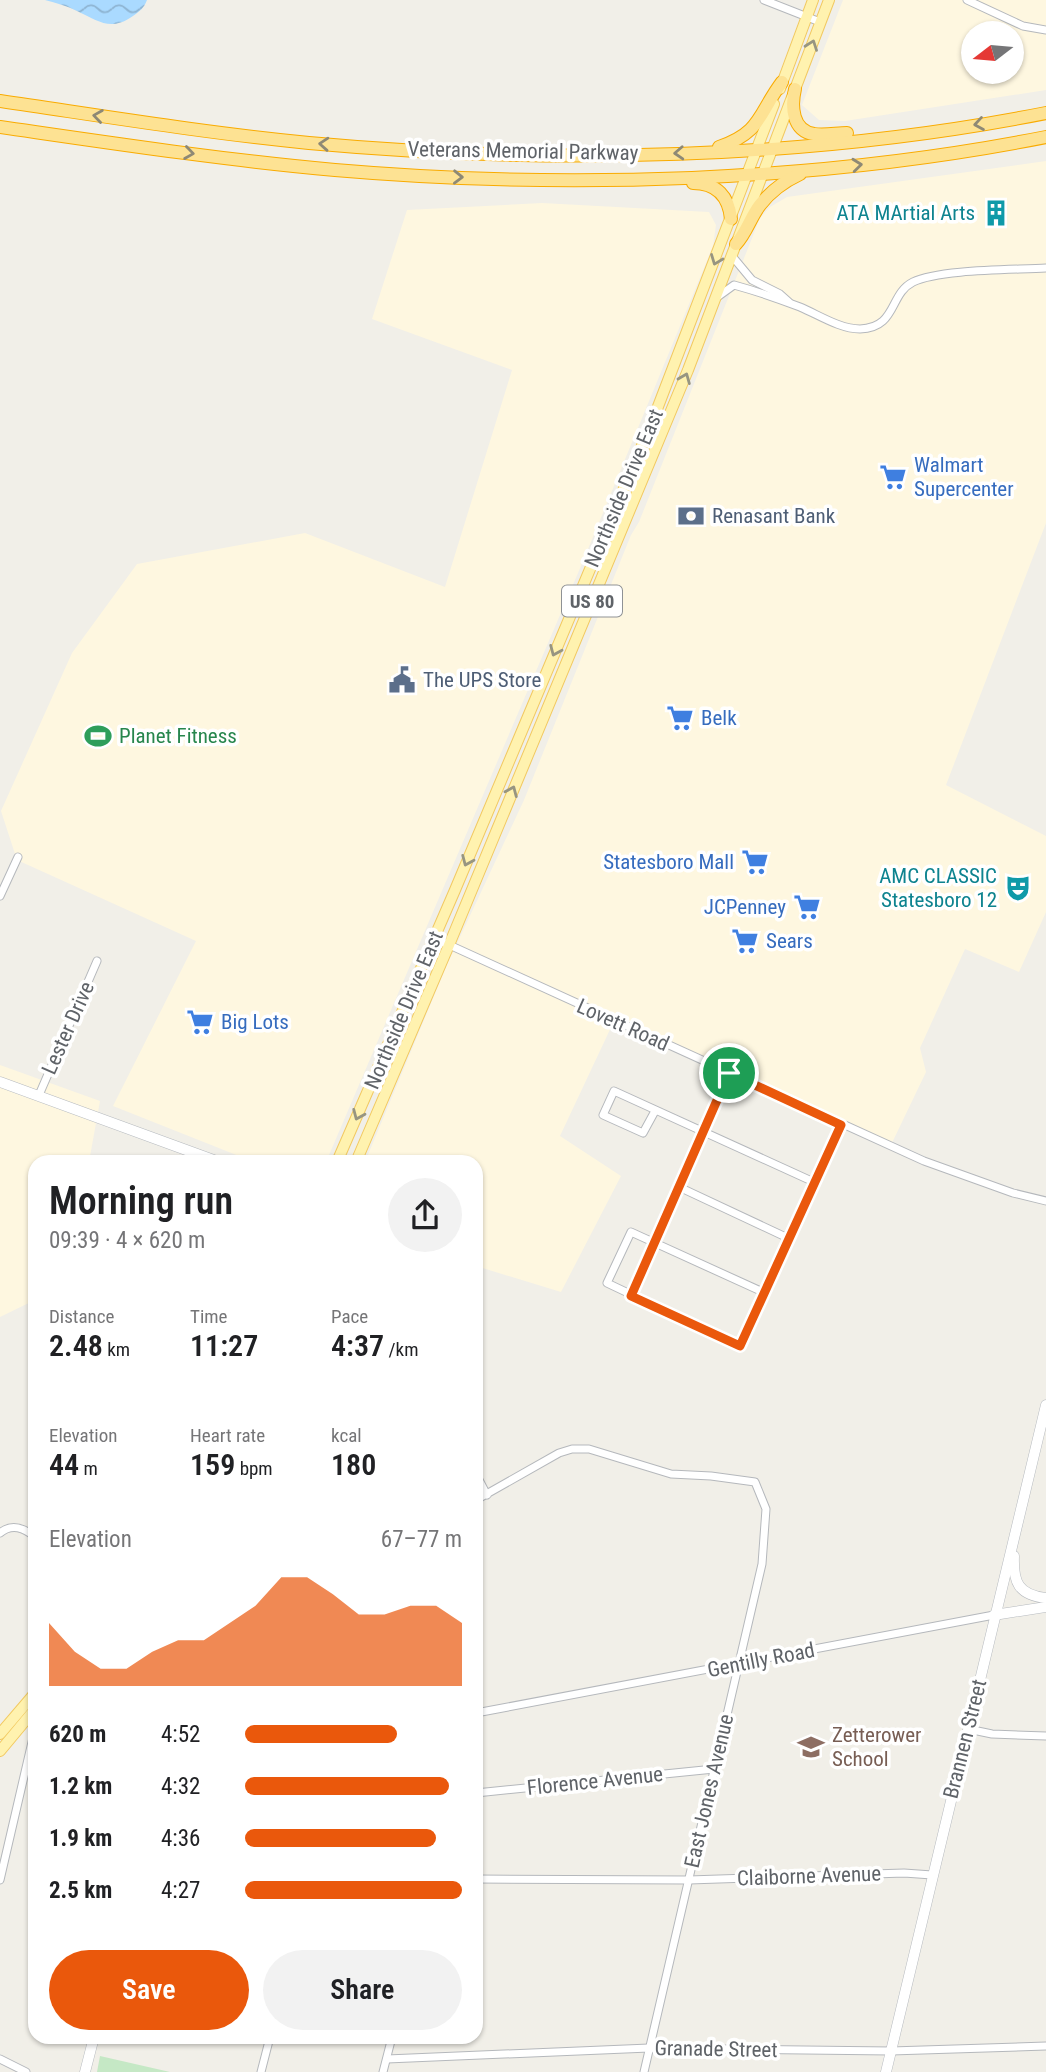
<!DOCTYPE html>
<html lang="en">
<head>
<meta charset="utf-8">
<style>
  :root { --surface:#fff; --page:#f2f2f2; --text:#202124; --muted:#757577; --accent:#ea580c }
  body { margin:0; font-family:"Roboto Condensed",sans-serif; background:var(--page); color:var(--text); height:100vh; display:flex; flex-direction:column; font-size:26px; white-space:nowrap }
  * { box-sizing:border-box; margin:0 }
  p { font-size:23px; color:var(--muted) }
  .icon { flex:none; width:38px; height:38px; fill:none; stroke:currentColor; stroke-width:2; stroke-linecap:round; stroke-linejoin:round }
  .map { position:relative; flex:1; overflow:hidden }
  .details { position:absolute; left:28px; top:1155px; width:455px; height:889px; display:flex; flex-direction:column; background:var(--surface); border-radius:21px; box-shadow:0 2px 5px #0004 }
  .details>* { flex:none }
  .needle { width:46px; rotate:254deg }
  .buttons { position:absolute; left:961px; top:21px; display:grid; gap:14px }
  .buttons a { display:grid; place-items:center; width:63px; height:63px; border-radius:50%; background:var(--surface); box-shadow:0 2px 5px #0004; font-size:35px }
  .pin { position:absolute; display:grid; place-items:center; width:60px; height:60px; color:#fff; margin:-30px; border:4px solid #fff; border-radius:50%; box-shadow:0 2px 7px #0007 }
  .round { display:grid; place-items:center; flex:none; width:74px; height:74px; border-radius:37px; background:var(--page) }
  .overview { display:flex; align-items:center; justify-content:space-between; height:119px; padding:0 21px }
  h1 { font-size:38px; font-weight:600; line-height:52px }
  .figures { display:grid; grid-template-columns:repeat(3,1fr); gap:10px; height:119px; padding:7px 21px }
  .figures div { display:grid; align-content:center }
  .figures b { font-size:30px; font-weight:600 }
  .figures small { font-size:19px; font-weight:400 }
  .figures p { font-size:19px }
  .chart { height:196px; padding:14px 21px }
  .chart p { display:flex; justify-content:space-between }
  .chart svg { width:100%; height:126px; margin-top:7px; fill:var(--accent); opacity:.7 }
  .action { display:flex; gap:14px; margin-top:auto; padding:14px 21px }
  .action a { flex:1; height:80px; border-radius:42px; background:var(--accent); color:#fff; font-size:28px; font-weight:600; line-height:80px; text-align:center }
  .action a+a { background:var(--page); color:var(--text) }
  ul { padding:0 21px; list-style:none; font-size:23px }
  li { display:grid; grid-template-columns:112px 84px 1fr; align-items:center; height:52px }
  li i { height:18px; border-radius:9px; background:var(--accent) }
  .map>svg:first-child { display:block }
  .commercial { fill:#fef7e0; fill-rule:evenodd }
  .park { fill:#c5e8c5 }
  .water { fill:url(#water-waves) }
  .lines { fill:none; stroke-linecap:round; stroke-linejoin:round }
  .street-casing { stroke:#b5b8bc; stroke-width:9 }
  .secondary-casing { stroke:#b6babf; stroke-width:11 }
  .primary-casing { stroke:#f2c960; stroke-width:12 }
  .highway-casing { stroke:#f9ab00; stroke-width:14 }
  .street { stroke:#fff; stroke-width:7 }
  .secondary { stroke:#fff; stroke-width:10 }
  .primary { stroke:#fff2af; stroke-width:10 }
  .highway { stroke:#fde293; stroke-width:12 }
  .oneway { stroke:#979581 }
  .oneway2 { stroke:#8e8975 }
  .route-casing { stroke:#fff; stroke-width:14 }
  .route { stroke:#ea580c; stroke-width:9 }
  .labels { text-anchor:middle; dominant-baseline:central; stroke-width:7; stroke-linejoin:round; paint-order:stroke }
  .shield { fill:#fff; stroke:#8f9295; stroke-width:2 }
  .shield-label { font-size:19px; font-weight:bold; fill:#5f6368 }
  .street-label { font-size:21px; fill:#5f6368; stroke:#fff }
  .culture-label { font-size:21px; fill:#0d838f; stroke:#fff; text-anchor:end }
  .shop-label { font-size:21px; fill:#366cbe; stroke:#fff; text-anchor:start }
  .service-label { font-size:21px; fill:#4e5e75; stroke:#fff; text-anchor:start }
  .leisure-label { font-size:21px; fill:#27864d; stroke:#fff; text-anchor:start }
  .education-label { font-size:21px; fill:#785e54; stroke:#fff; text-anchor:start }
</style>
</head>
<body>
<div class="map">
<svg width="1046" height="2072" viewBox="0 0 1046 2072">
  <defs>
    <pattern id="water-waves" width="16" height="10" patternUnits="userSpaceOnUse" patternTransform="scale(1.75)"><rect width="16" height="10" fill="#aadaff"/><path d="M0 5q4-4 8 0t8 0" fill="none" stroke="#8eb4d2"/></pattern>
  </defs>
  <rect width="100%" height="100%" fill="#f1efe8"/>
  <!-- commercial -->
  <g class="commercial">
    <path d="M843 0H1046V90L845 121 819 120 802 105ZM973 33H1012V72H973Z"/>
    <polygon points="1046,161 1046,523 946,785 1046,836 1046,912 1019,972 965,949 920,1048 926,1072 890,1147 614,1021 560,1136 621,1176 561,1292 476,1266 476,1162 365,1162 446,967 524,800 631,535 639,522 760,218 770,207 787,197"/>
    <polygon points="542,203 709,212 716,225 713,246 581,566 326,1162 254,1162 113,1106 196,941 17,860 1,811 72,653 137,564 305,533 445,587 512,370 372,319 407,210"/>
    <polygon points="0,1065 100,1101 89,1162 35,1162 35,1300 0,1317"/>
  </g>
  <!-- park -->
  <polygon class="park" points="100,2056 170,2072 97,2072"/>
  <!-- water -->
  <path class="water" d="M45 0H147C144 8 140 11 133 16 110 32 99 21 77 11 67 6 56 3 45 0Z"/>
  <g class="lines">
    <!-- street casing -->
    <g class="street-casing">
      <g id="street">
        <polyline points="764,0 820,22"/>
        <polyline points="967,0 1023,26 1046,30"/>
        <polyline points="732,256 752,280 780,294 789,302"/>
        <path d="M716 298 734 285C756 291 779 299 800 307 819 315 840 329 860 329 897 328 889 294 913 282 939 269 1014 270 1046 268"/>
        <polyline points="0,896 18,857"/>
        <polyline points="434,938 924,1161 1013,1193 1046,1201"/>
        <polyline points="39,1095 97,961"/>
        <polyline points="655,1111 643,1133 603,1115 614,1091 816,1183"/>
        <polyline points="679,1187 790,1239"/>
        <polyline points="765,1293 631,1232 607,1283 740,1346 841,1124"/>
        <polyline points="631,1296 729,1073"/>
        <polyline points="476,1474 487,1495"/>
        <polyline points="476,1500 559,1453 572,1449 589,1449 671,1474 711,1476 755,1482 766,1509 762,1564 644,2072"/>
        <path d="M0 1533C12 1523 24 1528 35 1537"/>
        <polyline points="476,1713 994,1615"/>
        <polyline points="968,1729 992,1734 1046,1736"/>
        <polyline points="476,1793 714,1769"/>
        <polyline points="476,1879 689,1880 904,1873 932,1875"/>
        <polyline points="0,1880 35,1729"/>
        <polyline points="0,2059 26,2072"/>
        <polyline points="387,2059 649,2048 891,2051 1046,2046"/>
        <polyline points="261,2072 270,2037"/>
        <polyline points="383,2072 392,2037"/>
      </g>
    </g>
    <!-- secondary casing -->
    <g class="secondary-casing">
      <g id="secondary">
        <polyline points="0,1082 219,1162"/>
        <path d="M1014 1556C1013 1582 1018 1595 1046 1598"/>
        <polyline points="994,1615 1046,1607"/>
        <polyline points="85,2072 94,2037"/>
        <polyline points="886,2072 1046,1405"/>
      </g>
    </g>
    <!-- primary casing -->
    <g class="primary-casing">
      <g id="primary">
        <polyline points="780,89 813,0"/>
        <polyline points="337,1162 455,890 654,417 774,104"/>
        <polyline points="356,1162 449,945 688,370 829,0"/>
        <polyline points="0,1734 35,1693"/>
        <polyline points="0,1751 35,1709"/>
      </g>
    </g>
    <!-- highway casing -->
    <g class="highway-casing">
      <g id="highway">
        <path d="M795 89C791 106 792 131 814 134 824 136 837 133 847 133"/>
        <path d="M0 101C103 116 206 133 309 143 549 165 809 160 1046 113"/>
        <path d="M0 127C111 143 223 160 335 170 566 190 819 182 1046 137"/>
        <path d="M719 147C762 132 758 114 782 82"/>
        <path d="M693 183C717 183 729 197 731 219"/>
        <path d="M736 244C747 232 750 218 760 205 770 192 785 181 800 174"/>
      </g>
    </g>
    <!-- street -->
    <use href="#street" class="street"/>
    <!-- secondary -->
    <use href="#secondary" class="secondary"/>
    <!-- primary -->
    <use href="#primary" class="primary"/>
    <!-- highway -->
    <use href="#highway" class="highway"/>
  </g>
  <!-- one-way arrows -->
  <defs><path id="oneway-chevron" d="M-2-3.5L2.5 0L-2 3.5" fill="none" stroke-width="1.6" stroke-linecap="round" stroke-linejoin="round" transform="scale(1.75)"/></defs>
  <g class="oneway">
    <use href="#oneway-chevron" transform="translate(812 45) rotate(-70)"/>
    <use href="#oneway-chevron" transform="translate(716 260) rotate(111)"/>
    <use href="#oneway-chevron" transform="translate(685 378) rotate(-68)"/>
    <use href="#oneway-chevron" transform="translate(555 651) rotate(113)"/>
    <use href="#oneway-chevron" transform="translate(512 791) rotate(-67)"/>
    <use href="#oneway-chevron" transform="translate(467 861) rotate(113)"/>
    <use href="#oneway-chevron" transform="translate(358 1115) rotate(113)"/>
  </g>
  <g class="oneway2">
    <use href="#oneway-chevron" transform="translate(98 116) rotate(-172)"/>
    <use href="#oneway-chevron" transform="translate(979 124) rotate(171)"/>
    <use href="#oneway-chevron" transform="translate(324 144) rotate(-176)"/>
    <use href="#oneway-chevron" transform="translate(189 153) rotate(8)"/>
    <use href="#oneway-chevron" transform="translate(679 153) rotate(177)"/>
    <use href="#oneway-chevron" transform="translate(857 165) rotate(-6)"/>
    <use href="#oneway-chevron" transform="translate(458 177) rotate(1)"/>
  </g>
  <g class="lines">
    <!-- route casing -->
    <g class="route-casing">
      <polygon id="route" points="729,1073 841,1125 740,1346 631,1296"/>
    </g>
    <!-- route -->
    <use href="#route" class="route"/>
  </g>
  <!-- icons -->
  <defs>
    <g id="building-bare" transform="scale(2.1)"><path d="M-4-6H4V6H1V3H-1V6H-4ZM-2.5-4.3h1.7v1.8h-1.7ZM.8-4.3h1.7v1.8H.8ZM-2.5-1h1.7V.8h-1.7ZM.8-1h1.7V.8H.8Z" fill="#0f9aa8" stroke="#fff" stroke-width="2.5" paint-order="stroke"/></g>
    <g id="supermarket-bare" transform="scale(2.1)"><path d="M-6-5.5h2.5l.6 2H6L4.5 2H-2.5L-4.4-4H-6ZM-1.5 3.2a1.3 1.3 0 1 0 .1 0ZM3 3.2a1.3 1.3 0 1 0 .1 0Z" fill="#3f7fe0" stroke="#fff" stroke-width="2.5" paint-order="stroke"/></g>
    <g id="bank-bare" transform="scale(2.1)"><path d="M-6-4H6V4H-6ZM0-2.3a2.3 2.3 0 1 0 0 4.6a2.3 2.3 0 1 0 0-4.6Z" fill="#5c6f8a" stroke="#fff" stroke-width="2.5" paint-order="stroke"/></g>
    <g id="civic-bare" transform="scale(2.1)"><path d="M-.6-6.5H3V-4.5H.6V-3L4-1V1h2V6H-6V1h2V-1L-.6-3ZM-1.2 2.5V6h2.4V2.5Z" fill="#5c6f8a" stroke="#fff" stroke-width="2.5" paint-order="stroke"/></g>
    <g id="stadium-bare" transform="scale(2.1)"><path d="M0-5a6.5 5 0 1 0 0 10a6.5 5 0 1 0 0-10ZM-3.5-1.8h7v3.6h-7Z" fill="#2e9e5b" stroke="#fff" stroke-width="2.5" paint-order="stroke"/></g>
    <g id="theatre-bare" transform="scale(2.1)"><path d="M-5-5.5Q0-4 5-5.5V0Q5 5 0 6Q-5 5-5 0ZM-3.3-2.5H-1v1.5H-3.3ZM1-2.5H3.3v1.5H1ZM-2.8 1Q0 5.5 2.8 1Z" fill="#0f9aa8" stroke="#fff" stroke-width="2.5" paint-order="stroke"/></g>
    <g id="school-bare" transform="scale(2.1)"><path d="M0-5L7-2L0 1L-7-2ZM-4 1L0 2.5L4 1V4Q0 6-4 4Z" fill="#8d6e63" stroke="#fff" stroke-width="2.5" paint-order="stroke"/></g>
  </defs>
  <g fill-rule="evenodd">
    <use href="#building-bare" x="996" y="213"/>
    <use href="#supermarket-bare" x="893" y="477"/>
    <use href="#bank-bare" x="691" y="516"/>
    <use href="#civic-bare" x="402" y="680"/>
    <use href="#supermarket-bare" x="680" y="718"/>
    <use href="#stadium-bare" x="98" y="736"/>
    <use href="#supermarket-bare" x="755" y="862"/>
    <use href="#theatre-bare" x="1018" y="888"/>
    <use href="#supermarket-bare" x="807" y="907"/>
    <use href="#supermarket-bare" x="745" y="941"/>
    <use href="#supermarket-bare" x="200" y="1022"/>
    <use href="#school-bare" x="811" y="1747"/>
  </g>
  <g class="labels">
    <!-- shield labels -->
    <rect class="shield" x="562" y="585.5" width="60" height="31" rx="5"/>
    <g class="shield-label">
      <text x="592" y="601">US 80</text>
    </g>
    <!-- street labels -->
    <g class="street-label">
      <text transform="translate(523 151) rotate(1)">Veterans Memorial Parkway</text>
      <text transform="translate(624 488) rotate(-67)">Northside Drive East</text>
      <text transform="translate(404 1010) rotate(-67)">Northside Drive East</text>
      <text transform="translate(623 1025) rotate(24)">Lovett Road</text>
      <text transform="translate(68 1028) rotate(-66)">Lester Drive</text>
      <text transform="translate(761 1660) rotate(-11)">Gentilly Road</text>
      <text transform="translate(965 1739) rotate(-76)">Brannen Street</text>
      <text transform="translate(595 1781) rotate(-6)">Florence Avenue</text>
      <text transform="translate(709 1791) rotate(-77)">East Jones Avenue</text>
      <text transform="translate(809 1876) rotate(-2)">Claiborne Avenue</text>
      <text transform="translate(716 2049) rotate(1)">Granade Street</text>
    </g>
    <!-- culture labels -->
    <g class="culture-label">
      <text x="975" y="213">ATA MArtial Arts</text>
      <text x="997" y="876">AMC CLASSIC<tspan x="997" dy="24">Statesboro 12</tspan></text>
    </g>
    <!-- shop labels -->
    <g class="shop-label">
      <text x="914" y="465">Walmart<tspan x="914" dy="24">Supercenter</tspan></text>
      <text x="701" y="718">Belk</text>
      <text x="734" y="862" text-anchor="end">Statesboro Mall</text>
      <text x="786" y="907" text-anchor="end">JCPenney</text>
      <text x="766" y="941">Sears</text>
      <text x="221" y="1022">Big Lots</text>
    </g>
    <!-- service labels -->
    <g class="service-label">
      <text x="712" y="516">Renasant Bank</text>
      <text x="423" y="680">The UPS Store</text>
    </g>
    <!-- leisure labels -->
    <g class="leisure-label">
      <text x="119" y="736">Planet Fitness</text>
    </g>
    <!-- education labels -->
    <g class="education-label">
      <text x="832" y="1735">Zetterower<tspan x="832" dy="24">School</tspan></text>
    </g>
  </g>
</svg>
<div class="buttons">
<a><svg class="needle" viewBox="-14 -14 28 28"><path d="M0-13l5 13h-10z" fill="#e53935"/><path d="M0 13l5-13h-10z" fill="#757577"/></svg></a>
</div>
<div class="pin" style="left:729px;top:1073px;background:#1e9e55"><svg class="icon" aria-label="arrive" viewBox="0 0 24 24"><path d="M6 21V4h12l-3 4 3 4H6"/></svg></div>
<section class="details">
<div class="overview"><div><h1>Morning run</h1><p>09:39 · 4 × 620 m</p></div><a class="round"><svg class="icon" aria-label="share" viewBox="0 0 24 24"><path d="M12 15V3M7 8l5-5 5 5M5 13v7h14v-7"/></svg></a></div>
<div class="figures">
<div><p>Distance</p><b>2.48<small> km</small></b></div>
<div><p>Time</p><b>11:27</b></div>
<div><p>Pace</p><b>4:37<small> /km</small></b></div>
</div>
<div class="figures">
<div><p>Elevation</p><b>44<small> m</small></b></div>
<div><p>Heart rate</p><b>159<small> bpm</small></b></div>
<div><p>kcal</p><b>180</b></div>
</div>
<div class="chart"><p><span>Elevation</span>67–77 m</p>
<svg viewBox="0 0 160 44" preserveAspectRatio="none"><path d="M0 44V22L10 32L20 38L30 38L40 32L50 28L60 28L70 22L80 16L90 6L100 6L110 12L120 19L130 19L140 16L150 16L160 22V44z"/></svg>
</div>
<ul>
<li><b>620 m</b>4:52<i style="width:70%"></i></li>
<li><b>1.2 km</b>4:32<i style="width:94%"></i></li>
<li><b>1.9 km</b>4:36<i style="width:88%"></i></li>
<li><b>2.5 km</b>4:27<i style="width:100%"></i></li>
</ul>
<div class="action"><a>Save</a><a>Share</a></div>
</section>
</div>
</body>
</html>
